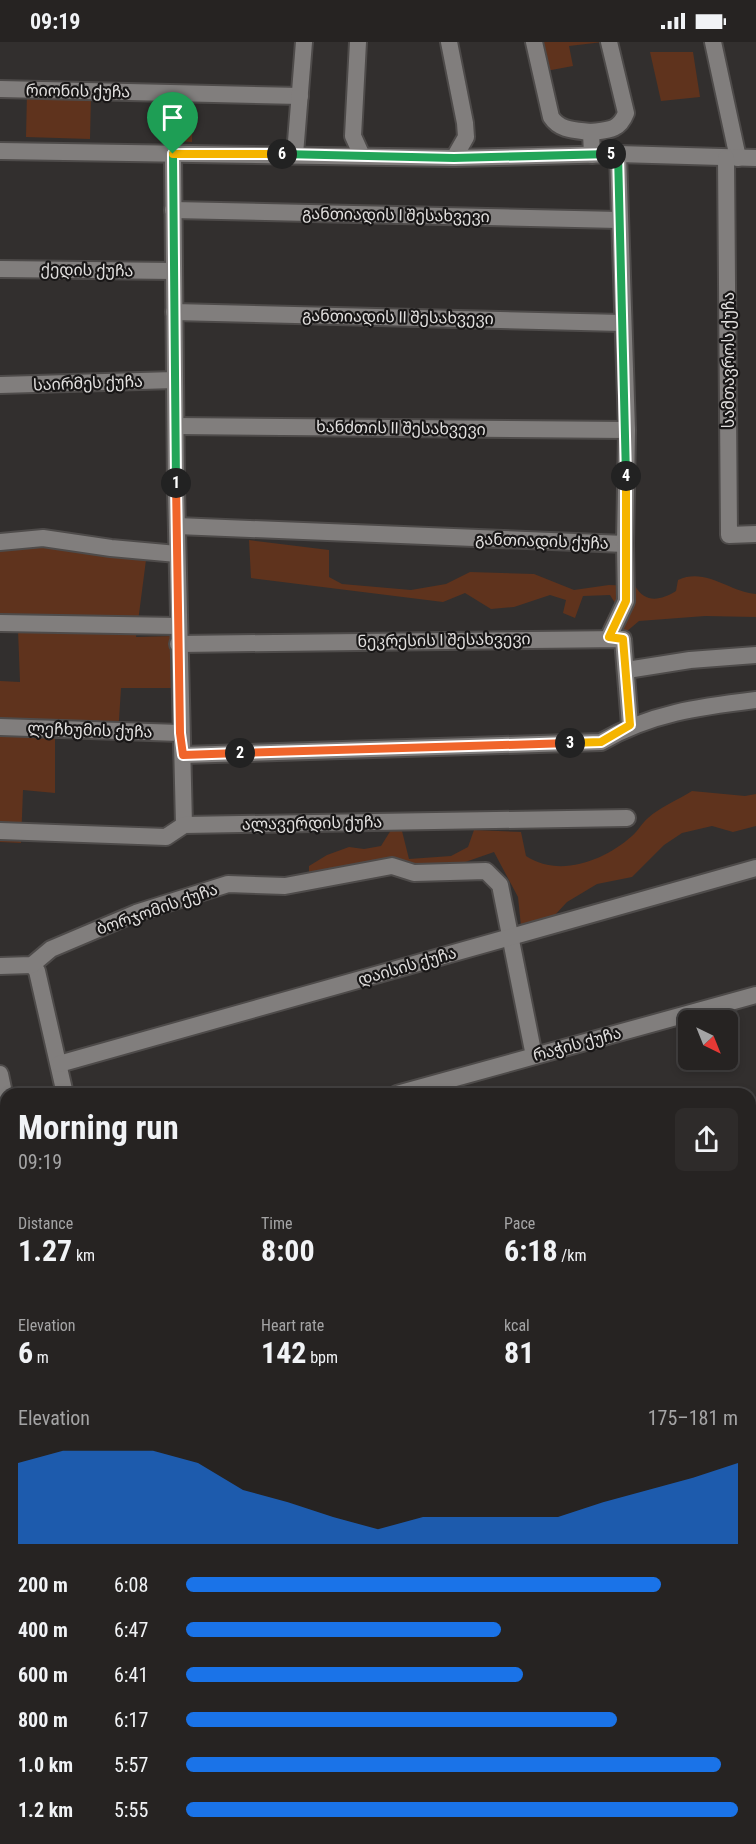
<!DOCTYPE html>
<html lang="en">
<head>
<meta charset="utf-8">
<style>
  :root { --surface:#262322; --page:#2e2b2a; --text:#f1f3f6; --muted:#a4a4a5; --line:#424040; --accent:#1a73e8 }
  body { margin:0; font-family:"Roboto Condensed","Noto Sans Georgian",sans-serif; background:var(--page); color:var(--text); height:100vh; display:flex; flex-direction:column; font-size:22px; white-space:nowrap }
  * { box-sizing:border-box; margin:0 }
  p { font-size:20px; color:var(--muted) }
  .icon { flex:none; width:33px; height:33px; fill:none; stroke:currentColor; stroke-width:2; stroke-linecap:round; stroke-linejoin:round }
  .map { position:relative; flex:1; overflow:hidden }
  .sheet { position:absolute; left:0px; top:1046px; width:756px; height:758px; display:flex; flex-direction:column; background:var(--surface); border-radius:18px 18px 0 0; box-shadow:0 3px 9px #0003,0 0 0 2px var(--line) }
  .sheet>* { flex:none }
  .needle { width:39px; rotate:137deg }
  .controls { position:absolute; left:678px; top:968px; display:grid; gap:12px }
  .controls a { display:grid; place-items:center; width:60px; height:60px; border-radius:9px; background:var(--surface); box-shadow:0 3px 9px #0003,0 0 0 2px var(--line); font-size:30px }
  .pin { position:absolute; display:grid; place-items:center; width:51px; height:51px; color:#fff; margin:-62px -26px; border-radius:50% 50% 50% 0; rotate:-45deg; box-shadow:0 0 6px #0007 }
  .pin .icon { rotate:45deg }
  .km { position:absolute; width:30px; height:30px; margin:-15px; border-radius:50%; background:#222; color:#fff; font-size:16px; line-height:30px; text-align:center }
  .round { display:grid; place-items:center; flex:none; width:63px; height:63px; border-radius:9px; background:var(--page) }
  .summary { display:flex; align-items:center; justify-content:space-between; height:102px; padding:0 18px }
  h1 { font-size:33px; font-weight:700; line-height:45px }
  .stats { display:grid; grid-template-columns:repeat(3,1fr); gap:9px; height:102px; padding:6px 18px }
  .stats div { display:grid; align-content:center }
  .stats b { font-size:30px; font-weight:700 }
  .stats small { font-size:16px; font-weight:400 }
  .stats p { font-size:16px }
  .chart { height:168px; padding:12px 18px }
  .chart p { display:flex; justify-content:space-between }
  .chart svg { width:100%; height:108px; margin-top:6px; fill:var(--accent); opacity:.7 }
  ul { padding:0 18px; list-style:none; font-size:20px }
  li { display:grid; grid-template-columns:96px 72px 1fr; align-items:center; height:45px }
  li i { height:15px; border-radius:8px; background:var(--accent) }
  .status { display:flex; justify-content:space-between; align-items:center; height:42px; padding:0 30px; background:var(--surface); direction:ltr }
  .status svg { height:16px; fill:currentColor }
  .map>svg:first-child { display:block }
  .green { fill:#5f331d }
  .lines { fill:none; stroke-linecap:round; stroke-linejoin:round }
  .stream { stroke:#b36742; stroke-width:3 }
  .minor-casing { stroke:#4e4b4a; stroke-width:20 }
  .minor { stroke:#817e7d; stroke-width:16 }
  .split-1-casing { stroke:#fff; stroke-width:12 }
  .split-2-casing { stroke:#fff; stroke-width:12 }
  .split-3-casing { stroke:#fff; stroke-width:12 }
  .split-4-casing { stroke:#fff; stroke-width:12 }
  .split-5-casing { stroke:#fff; stroke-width:12 }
  .split-6-casing { stroke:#fff; stroke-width:12 }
  .split-7-casing { stroke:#fff; stroke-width:12 }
  .split-1 { stroke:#22a559; stroke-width:8 }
  .split-2 { stroke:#f0652b; stroke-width:8 }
  .split-3 { stroke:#f0652b; stroke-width:8 }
  .split-4 { stroke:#f5b400; stroke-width:8 }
  .split-5 { stroke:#22a559; stroke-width:8 }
  .split-6 { stroke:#22a559; stroke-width:8 }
  .split-7 { stroke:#f5b400; stroke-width:8 }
  .labels { text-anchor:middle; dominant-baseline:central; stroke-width:4.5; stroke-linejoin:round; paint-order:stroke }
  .street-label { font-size:16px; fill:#e2e0df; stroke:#191717 }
</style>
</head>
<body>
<div class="status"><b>09:19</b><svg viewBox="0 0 49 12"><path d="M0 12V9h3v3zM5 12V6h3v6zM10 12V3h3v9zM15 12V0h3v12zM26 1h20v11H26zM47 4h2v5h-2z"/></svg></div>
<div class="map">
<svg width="756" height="1802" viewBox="0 0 756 1802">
  <rect width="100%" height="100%" fill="#322f2e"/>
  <!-- green -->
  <g class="green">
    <polygon points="539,0 603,0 569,4 573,24 546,29"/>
    <polygon points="650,10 693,10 700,55 661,59"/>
    <polygon points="27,51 91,53 90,97 26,95"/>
    <polygon points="160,54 193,57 192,100 158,97"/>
    <path d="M249 498 329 508V535L342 542 411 548 446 542 470 530 534 532 574 548 609 543 635 544C645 561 660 559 676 549L678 538C706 525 729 550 756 552V575L705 574 639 579 626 590 603 584 615 561 610 553 583 554 575 576 563 571 566 558 550 553 514 565 491 567 465 551 443 560 251 536Z"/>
    <polygon points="46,505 146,518 136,595 174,594 175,646 121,646 118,694 55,693 55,751 23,748 21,801 0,800 0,639 20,640 18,588 0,588 0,509"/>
    <path d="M692 749 745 754 756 752V784L733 790 712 784 682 791 664 803 632 835 597 842 567 860 554 874 521 884 518 855 494 810 451 825 309 834V824L327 813 349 805 364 807 381 804 391 788 402 789 409 817 451 814 468 805 474 788 521 790 526 814C559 836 604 819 632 794 638 789 642 781 648 776 660 765 678 758 692 749Z"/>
    <polygon points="3,1076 6,1094 6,1549 0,1550 0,1077"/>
    <polygon points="756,1551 756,1802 433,1802 469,1797 750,1797 750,1552"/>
    <polygon points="6,1554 6,1729 0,1739 0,1555"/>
    <polygon points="6,1754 6,1797 398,1797 398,1802 1,1802 0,1768"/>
  </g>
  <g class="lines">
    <!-- stream -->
    <polyline class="stream" points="750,1641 756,1641"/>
    <!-- minor casing -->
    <g class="minor-casing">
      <g id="minor">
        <polyline points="358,0 353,94 362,114"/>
        <polyline points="449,0 465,81 466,95 454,116"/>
        <path d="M534 0 551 75C560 89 576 88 591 90"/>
        <polyline points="713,0 738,116"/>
        <polyline points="0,47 300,54"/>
        <polyline points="0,109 454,116 618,112 756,116"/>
        <polyline points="173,112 176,447 184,783"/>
        <polyline points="295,112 304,0"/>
        <path d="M592 113 591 90C608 88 619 89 626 71L609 0"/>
        <polyline points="726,116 729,493 756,492"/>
        <polyline points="173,168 619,178"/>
        <polyline points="0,227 174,229"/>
        <polyline points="174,270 622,281"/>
        <polyline points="0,343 175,338"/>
        <polyline points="176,384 627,388"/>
        <polyline points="177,484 625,502 627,388 618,112"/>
        <polyline points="0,500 43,496 111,506 177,512"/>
        <polyline points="0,581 178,584"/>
        <polyline points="609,595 626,559 625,502"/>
        <polyline points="178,602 623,597 630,683"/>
        <polyline points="627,628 690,618 756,613"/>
        <polyline points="0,685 180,691"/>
        <path d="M183 713 601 700C651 671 699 665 756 658"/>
        <polyline points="0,789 166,795 184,783 627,776"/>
        <polyline points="32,923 37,929 65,1052"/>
        <polyline points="0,924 32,923 51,907 136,871 228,842 285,844 392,824 414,831 486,829 500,843 534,1014"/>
        <polyline points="59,1022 756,826"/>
        <polyline points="0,1032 6,1061"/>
        <polyline points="397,1052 756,953"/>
        <polyline points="750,1079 756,1077"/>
        <polyline points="750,1163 756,1162"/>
        <polyline points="750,1276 756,1274"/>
        <polyline points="750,1345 756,1343"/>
        <polyline points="750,1469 756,1467"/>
        <polyline points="0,1532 6,1535"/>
        <polyline points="0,1752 6,1744"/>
      </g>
    </g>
    <!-- minor -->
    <use href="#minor" class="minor"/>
  </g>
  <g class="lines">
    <!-- split-1 casing -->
    <g class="split-1-casing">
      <polyline id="split-1" points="173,112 176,441"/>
    </g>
    <!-- split-2 casing -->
    <g class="split-2-casing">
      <polyline id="split-2" points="176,441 180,691 183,713 240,711"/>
    </g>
    <!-- split-3 casing -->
    <g class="split-3-casing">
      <polyline id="split-3" points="240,711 570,701"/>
    </g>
    <!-- split-4 casing -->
    <g class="split-4-casing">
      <polyline id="split-4" points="570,701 601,700 630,683 623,597 609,595 626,559 626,434"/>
    </g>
    <!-- split-5 casing -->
    <g class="split-5-casing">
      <polyline id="split-5" points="611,112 618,112 626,434"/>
    </g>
    <!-- split-6 casing -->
    <g class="split-6-casing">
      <polyline id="split-6" points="282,112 454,116 611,112"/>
    </g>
    <!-- split-7 casing -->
    <g class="split-7-casing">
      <polyline id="split-7" points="173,112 282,112"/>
    </g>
    <!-- split-1 -->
    <use href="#split-1" class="split-1"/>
    <!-- split-2 -->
    <use href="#split-2" class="split-2"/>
    <!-- split-3 -->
    <use href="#split-3" class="split-3"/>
    <!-- split-4 -->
    <use href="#split-4" class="split-4"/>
    <!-- split-5 -->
    <use href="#split-5" class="split-5"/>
    <!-- split-6 -->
    <use href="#split-6" class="split-6"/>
    <!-- split-7 -->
    <use href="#split-7" class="split-7"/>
  </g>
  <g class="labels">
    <!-- street labels -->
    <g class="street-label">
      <text transform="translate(78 49) rotate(1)">რიონის ქუჩა</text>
      <text transform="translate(396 173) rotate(1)">განთიადის I შესახვევი</text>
      <text transform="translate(87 228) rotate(1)">ქედის ქუჩა</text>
      <text transform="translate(398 275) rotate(1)">განთიადის II შესახვევი</text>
      <text transform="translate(728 318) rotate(-90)">სამთავროს ქუჩა</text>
      <text transform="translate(88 341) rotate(-2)">საირმეს ქუჩა</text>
      <text transform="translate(401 386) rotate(1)">ხანძთის II შესახვევი</text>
      <text transform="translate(542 499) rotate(2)">განთიადის ქუჩა</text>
      <text transform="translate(444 598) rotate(-1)">ნეკრესის I შესახვევი</text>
      <text transform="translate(90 688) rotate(2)">ლეჩხუმის ქუჩა</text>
      <text transform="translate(312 781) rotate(-1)">ალავერდის ქუჩა</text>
      <text transform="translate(157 867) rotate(-19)">ბორჯომის ქუჩა</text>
      <text transform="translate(407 924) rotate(-16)">დაისის ქუჩა</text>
      <text transform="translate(577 1002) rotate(-15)">რაჭის ქუჩა</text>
    </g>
  </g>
</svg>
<div class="controls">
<a><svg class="needle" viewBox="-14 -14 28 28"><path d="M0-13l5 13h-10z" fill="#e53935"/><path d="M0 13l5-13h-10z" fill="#a4a4a5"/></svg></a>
</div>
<div class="pin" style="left:173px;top:112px;background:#1e9e55"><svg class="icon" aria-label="arrive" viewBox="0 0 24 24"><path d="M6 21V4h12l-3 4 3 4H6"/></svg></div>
<b class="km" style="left:176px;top:441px">1</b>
<b class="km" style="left:240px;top:711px">2</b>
<b class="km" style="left:570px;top:701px">3</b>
<b class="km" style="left:626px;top:434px">4</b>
<b class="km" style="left:611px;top:112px">5</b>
<b class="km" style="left:282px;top:112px">6</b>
<section class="sheet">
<div class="summary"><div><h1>Morning run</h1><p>09:19</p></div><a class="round"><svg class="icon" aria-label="share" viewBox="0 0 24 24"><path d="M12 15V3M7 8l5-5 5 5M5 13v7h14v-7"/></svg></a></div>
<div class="stats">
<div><p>Distance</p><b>1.27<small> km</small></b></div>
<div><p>Time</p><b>8:00</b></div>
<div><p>Pace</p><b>6:18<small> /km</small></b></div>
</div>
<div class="stats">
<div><p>Elevation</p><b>6<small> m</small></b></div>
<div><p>Heart rate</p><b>142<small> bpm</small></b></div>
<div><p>kcal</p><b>81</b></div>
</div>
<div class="chart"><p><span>Elevation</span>175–181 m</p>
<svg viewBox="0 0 160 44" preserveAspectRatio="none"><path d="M0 44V11L10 6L20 6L30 6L40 11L50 22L60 27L70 33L80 38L90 33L100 33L110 33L120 33L130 27L140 22L150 17L160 11V44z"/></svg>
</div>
<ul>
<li><b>200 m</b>6:08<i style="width:86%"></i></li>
<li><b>400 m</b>6:47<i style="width:57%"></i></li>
<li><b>600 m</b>6:41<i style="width:61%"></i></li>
<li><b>800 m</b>6:17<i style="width:78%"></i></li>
<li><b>1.0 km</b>5:57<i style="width:97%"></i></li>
<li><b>1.2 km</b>5:55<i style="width:100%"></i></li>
</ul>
</section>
</div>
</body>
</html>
